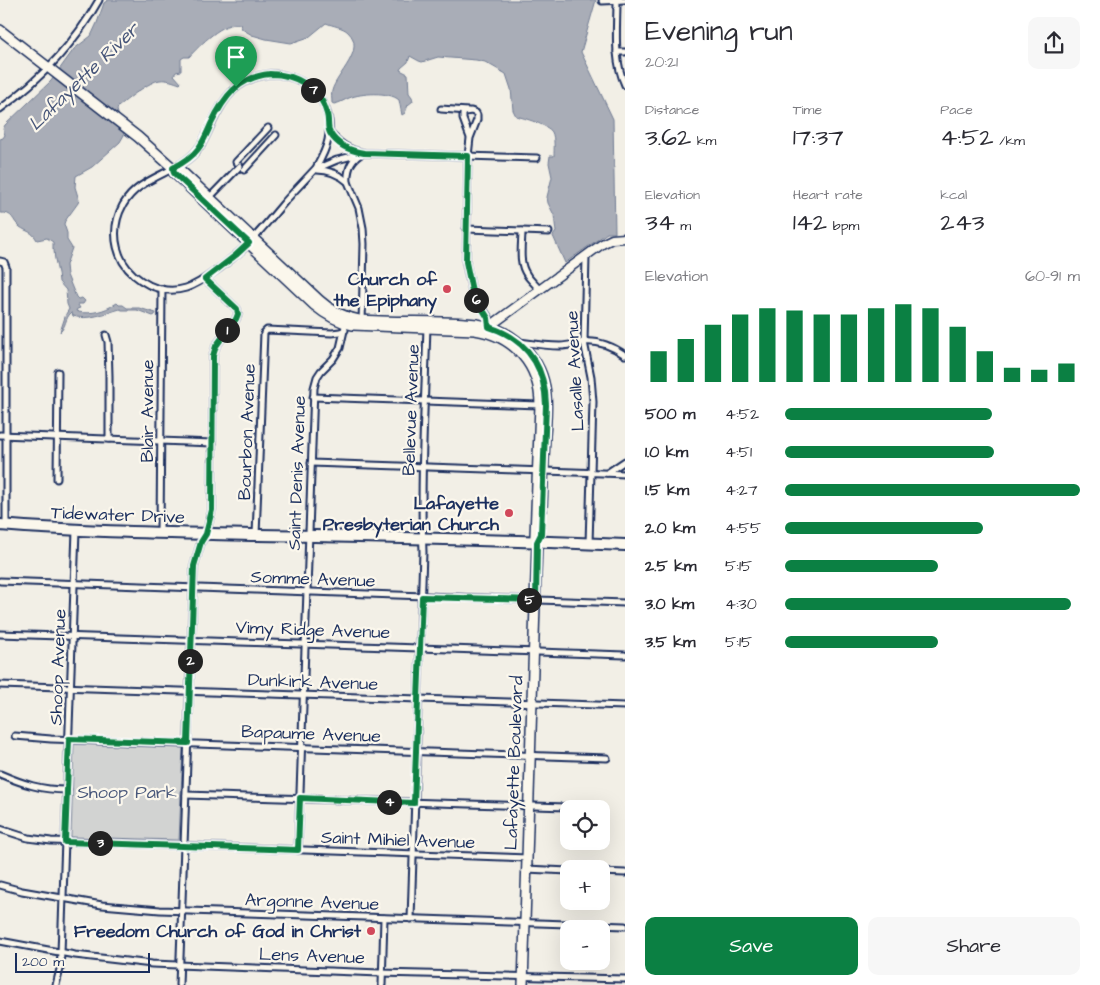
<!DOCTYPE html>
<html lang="en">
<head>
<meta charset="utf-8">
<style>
  :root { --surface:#fff; --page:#f7f7f7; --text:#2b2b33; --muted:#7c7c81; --accent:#0b8043 }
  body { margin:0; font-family:"Architects Daughter",sans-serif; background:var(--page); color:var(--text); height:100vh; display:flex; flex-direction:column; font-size:19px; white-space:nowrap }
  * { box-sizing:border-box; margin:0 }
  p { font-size:16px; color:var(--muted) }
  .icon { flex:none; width:28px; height:28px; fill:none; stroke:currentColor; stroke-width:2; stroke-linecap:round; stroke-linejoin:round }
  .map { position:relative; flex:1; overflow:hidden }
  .drawer { display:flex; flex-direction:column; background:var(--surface); width:475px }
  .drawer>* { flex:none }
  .fabs { position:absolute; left:560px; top:800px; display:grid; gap:10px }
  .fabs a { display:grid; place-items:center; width:50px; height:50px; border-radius:10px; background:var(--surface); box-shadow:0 5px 20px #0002; font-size:25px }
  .scale { position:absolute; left:15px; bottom:12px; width:135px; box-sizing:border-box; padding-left:5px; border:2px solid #1b2f5e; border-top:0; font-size:14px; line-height:18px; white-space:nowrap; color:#1b2f5e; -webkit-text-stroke:4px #fbf7ec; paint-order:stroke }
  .pin { position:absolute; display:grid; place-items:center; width:42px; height:42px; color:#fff; margin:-51px -21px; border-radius:50% 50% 50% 0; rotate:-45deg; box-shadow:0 0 5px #0007 }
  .pin .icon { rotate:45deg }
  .km { position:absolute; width:25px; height:25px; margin:-12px; border-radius:50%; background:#222; color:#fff; font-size:14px; line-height:25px; text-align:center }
  .round { display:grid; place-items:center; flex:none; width:52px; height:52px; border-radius:10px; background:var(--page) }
  .overview { display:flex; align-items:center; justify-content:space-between; height:85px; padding:0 20px }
  h1 { font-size:28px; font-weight:600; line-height:38px }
  .figures { display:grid; grid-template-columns:repeat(3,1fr); gap:8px; height:85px; padding:5px 20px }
  .figures div { display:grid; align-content:center }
  .figures b { font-size:25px; font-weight:600 }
  .figures small { font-size:14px; font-weight:400 }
  .figures p { font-size:14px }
  .chart { height:140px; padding:10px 20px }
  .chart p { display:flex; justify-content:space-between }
  .chart svg { width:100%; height:90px; margin-top:5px; stroke:var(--accent); stroke-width:6 }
  .button { display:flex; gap:10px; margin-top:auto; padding:10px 20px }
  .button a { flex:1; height:58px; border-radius:10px; background:var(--accent); color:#fff; font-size:20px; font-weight:600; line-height:58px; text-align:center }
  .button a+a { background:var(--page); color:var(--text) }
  ul { padding:0 20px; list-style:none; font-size:16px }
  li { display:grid; grid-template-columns:80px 60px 1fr; align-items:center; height:38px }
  li i { height:12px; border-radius:6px; background:var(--accent) }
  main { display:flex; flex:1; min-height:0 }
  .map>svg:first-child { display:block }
  .green { fill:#d2d3d2; stroke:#768198 }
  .water { fill:#a9adb7; stroke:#707b93 }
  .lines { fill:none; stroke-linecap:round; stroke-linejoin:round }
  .street-casing { stroke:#1b2f5e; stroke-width:9 }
  .secondary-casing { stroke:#1b2f5e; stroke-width:11 }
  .primary-casing { stroke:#1b2f5e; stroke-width:12 }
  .highway-casing { stroke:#1b2f5e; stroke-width:14 }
  .street { stroke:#fbf7ec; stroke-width:5 }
  .secondary { stroke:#fbf7ec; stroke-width:8 }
  .primary { stroke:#fbf7ec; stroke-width:9 }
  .highway { stroke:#fbf7ec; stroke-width:10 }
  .route-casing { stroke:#fff; stroke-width:10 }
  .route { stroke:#0b8043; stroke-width:6 }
  .poi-dot { fill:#d1495b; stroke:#fbf7ec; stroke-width:2 }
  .labels { text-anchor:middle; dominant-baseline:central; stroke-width:4.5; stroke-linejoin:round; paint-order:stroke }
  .poi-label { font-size:18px; font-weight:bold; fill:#1b2f5e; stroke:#fbf7ec; text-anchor:end }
  .street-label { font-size:18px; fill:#1b2f5e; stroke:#fbf7ec }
  .park-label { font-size:18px; fill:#49587b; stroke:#fbf7ec }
  .water-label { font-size:19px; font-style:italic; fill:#465579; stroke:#fbf7ec }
</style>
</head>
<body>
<main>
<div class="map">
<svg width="625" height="985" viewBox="0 0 625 985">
  <rect width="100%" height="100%" fill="#f2efe6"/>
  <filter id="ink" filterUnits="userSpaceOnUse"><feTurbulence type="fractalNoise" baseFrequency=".02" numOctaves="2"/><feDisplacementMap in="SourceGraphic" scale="10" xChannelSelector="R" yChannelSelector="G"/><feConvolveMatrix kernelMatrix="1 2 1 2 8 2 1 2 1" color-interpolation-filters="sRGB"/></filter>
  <g filter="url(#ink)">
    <!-- green -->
    <polygon class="green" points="74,744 183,748 179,840 71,837"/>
    <!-- water -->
    <path class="water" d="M108 0H596L581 52 613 119 615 233H607L565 263 553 236 556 232 554 215 548 203 547 197 552 177 549 163 550 156H554C554 150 555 138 552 132 548 125 524 118 516 116L513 110 511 89 506 74 485 62 476 60 438 57 422 62 419 61 410 56 408 62 401 68 400 70 408 74 409 93 412 97 413 101 408 105 405 113 402 115 399 100C389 91 361 93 349 98 344 100 340 103 334 104L332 103C332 99 331 94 332 91 336 74 367 50 348 32 343 27 333 26 326 23L309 37 291 43 266 39 252 35 242 29 240 24C223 21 200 45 189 57H184L181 59V71L176 72 174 75 181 83 180 84C174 82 167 79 160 80 150 81 126 100 118 107L117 110 124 135 120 142 92 167 76 176 75 187 79 200 78 203 65 221 64 224 67 233V240L72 248 66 265 67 275 76 297 78 299 82 298 85 301 83 304H78V305L80 308 77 309 76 311C85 315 101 312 110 307 112 306 115 304 117 303L119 305H123L127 308H139L156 313 155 315 153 316 137 310H122L120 309C106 313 87 321 73 316L72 313H71C65 318 66 327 60 332L66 314 69 309 67 304 66 290 59 282C59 272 54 261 54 250L53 249V242L47 238 37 240C32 231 27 232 20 227 12 221 14 212 0 213V139L3 138 5 135 3 129 5 125 51 81 74 49 91 36 97 23 104 3Z"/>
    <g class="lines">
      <!-- street casing -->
      <g class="street-casing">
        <g id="street">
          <path d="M617 0C617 29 613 59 625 85"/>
          <polyline points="602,1 625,0"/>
          <polyline points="617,52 625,52"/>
          <path d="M270 74C306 74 336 102 328 140 326 150 321 159 316 168 305 180 293 192 282 205 271 218 260 232 247 245 239 253 230 260 221 267 210 275 199 284 186 288 173 292 160 290 149 285 139 280 129 272 123 262 113 244 113 223 123 205 140 175 179 174 198 149 204 142 207 133 211 125 224 97 237 78 270 74Z"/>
          <path d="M0 109C40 80 75 43 99 0"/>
          <polyline points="441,109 468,111"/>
          <path d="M329 132C339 144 349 150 364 153L537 158"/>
          <polyline points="470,138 477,120 477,115 476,113 471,111 465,112 463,114 463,119 470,138 468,156 466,263 472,291 475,297 489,318 489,327"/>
          <polyline points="236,162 268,128"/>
          <polyline points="316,169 337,160 360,154"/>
          <polyline points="244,170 276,135"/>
          <path d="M317 170C329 170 339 174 348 182"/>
          <polyline points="209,198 240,166"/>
          <polyline points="466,229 549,232"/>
          <path d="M522 231C522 245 518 263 527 275 530 280 536 285 540 290"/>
          <polyline points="586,257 584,342 591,377 593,402 589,544"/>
          <polyline points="0,261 4,262 6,267 6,525"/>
          <path d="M362 323 364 244 363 228 359 208 348 182C347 169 351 159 363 153"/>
          <polyline points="106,335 108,342 109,376 109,439"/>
          <path d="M520 342C534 344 547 346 560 346 569 346 576 343 584 342 598 340 614 347 625 355"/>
          <polyline points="313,397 540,405"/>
          <polyline points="0,435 213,443"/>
          <polyline points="311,463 602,473 625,474"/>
          <polyline points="607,473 625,461"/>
          <polyline points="57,479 58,372"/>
          <polyline points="160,533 162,289"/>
          <polyline points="256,535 264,333 267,330 332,333 340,332 345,330"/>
          <polyline points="0,581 625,603"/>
          <polyline points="0,634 625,655"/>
          <polyline points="0,685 625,706"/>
          <polyline points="15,736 51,739 607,758"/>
          <path d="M0 774C23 784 41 790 67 790"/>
          <polyline points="186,795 599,808"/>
          <polyline points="0,829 28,838 51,841 527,858"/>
          <polyline points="298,850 314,388 317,377 321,371 333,359 340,348 346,322"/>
          <polyline points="526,869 569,871"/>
          <polyline points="601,872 625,873"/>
          <polyline points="0,885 22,891 102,905 160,910 625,926"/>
          <path d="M411 919 423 552C420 477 425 401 427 325"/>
          <polyline points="0,941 75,955 152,964 380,973 625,979"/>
          <polyline points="56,985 60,969 61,953 76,530"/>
          <polyline points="179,985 194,566 201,542 206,534 212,510 213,356 216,346 236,319 238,314 237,309 205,279"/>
          <polyline points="382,985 384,918"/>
        </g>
      </g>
      <!-- secondary casing -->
      <g class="secondary-casing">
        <polyline id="secondary" points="486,329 602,244 612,239 625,238"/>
      </g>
      <!-- primary casing -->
      <g class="primary-casing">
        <g id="primary">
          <path d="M0 30 138 137 173 168 179 169 319 300C331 311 343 317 359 320 398 323 438 320 477 324 510 328 539 354 545 387 548 403 546 420 545 436 544 460 543 484 542 508"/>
          <path d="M173 168 174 173 314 305C326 315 338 322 353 325L475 330C514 336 540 365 540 405L535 536 537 542 523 985"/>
        </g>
      </g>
      <!-- highway casing -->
      <g class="highway-casing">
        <path id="highway" d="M0 525C86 532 172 533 258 535 380 537 503 540 625 545"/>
      </g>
      <!-- street -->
      <use href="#street" class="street"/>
      <!-- secondary -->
      <use href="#secondary" class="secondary"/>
      <!-- primary -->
      <use href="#primary" class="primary"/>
      <!-- highway -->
      <use href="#highway" class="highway"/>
    </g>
  </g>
  <g class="lines" filter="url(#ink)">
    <!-- route casing -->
    <g class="route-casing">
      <path id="route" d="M270 74C296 74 321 88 327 114 329 120 327 128 330 133 337 145 351 151 364 153L468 156 466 262 472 291 475 297 488 318 489 327C527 339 545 366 546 405L541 534 537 542 536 600 422 597 414 803 300 798 298 850 65 842 69 739 188 743 194 566 201 542 206 534 212 510 213 356 216 346 236 319 238 314 237 309 205 279 236 255 249 243 174 173 173 168C183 163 192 157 198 149 204 141 207 133 211 124 224 97 238 77 270 74Z"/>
    </g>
    <!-- route -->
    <use href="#route" class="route"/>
  </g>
  <!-- markers -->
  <g class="poi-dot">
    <circle cx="447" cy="289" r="5"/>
    <circle cx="509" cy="513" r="5"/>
    <circle cx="371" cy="931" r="5"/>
  </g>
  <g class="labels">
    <!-- poi labels -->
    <g class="poi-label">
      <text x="437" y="279">Church of<tspan x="437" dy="21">the Epiphany</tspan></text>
      <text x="499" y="503">Lafayette<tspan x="499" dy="21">Presbyterian Church</tspan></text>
      <text x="361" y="931">Freedom Church of God in Christ</text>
    </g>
    <!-- street labels -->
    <g class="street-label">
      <text transform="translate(575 371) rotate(-93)">Lasalle Avenue</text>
      <text transform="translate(411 410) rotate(-88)">Bellevue Avenue</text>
      <text transform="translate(147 411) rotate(-90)">Blair Avenue</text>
      <text transform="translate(247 432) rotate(-88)">Bourbon Avenue</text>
      <text transform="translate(297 473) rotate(-88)">Saint Denis Avenue</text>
      <text transform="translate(118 515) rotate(2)">Tidewater Drive</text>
      <text transform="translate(313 579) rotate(2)">Somme Avenue</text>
      <text transform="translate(313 630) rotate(2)">Vimy Ridge Avenue</text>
      <text transform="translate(58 667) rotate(-88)">Shoop Avenue</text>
      <text transform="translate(313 682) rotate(2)">Dunkirk Avenue</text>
      <text transform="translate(311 734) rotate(2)">Bapaume Avenue</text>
      <text transform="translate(514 763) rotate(-88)">Lafayette Boulevard</text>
      <text transform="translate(398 840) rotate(2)">Saint Mihiel Avenue</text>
      <text transform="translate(312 902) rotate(2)">Argonne Avenue</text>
      <text transform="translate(312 956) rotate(2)">Lens Avenue</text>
    </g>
    <!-- park labels -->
    <g class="park-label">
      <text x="127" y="792">Shoop Park</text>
    </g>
    <!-- water labels -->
    <g class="water-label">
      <text transform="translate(84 77) rotate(-44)">Lafayette River</text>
    </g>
  </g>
</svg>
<div class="fabs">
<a><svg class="icon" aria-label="locate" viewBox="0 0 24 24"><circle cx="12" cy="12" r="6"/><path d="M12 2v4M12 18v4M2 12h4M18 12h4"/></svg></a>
<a>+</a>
<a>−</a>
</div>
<div class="scale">200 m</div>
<div class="pin" style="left:236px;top:87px;background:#1e9e55"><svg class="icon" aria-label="arrive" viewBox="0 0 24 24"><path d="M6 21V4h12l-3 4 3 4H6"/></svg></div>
<b class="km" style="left:227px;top:330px">1</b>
<b class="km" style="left:190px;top:661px">2</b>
<b class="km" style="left:100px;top:843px">3</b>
<b class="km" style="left:389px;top:802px">4</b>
<b class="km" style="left:529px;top:600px">5</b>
<b class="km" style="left:476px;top:300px">6</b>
<b class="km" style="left:313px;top:90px">7</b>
</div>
<section class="drawer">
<div class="overview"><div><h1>Evening run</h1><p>20:21</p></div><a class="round"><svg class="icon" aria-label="share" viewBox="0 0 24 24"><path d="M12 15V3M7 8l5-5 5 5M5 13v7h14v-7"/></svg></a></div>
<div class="figures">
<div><p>Distance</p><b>3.62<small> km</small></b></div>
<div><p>Time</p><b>17:37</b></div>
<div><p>Pace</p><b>4:52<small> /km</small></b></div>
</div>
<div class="figures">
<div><p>Elevation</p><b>34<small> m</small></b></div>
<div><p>Heart rate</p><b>142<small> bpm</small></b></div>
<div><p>kcal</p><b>243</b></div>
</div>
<div class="chart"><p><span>Elevation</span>60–91 m</p>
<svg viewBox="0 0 160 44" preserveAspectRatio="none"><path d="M5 44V29M15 44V23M25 44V16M35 44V11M45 44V8M55 44V9M65 44V11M75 44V11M85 44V8M95 44V6M105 44V8M115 44V17M125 44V29M135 44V37M145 44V38M155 44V35"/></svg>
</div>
<ul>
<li><b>500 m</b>4:52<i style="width:70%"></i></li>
<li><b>1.0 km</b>4:51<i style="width:71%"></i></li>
<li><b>1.5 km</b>4:27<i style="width:100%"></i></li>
<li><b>2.0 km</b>4:55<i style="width:67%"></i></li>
<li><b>2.5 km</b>5:15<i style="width:52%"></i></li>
<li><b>3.0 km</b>4:30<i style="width:97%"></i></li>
<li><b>3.5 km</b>5:15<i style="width:52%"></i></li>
</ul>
<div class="button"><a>Save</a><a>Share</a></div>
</section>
</main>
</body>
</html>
